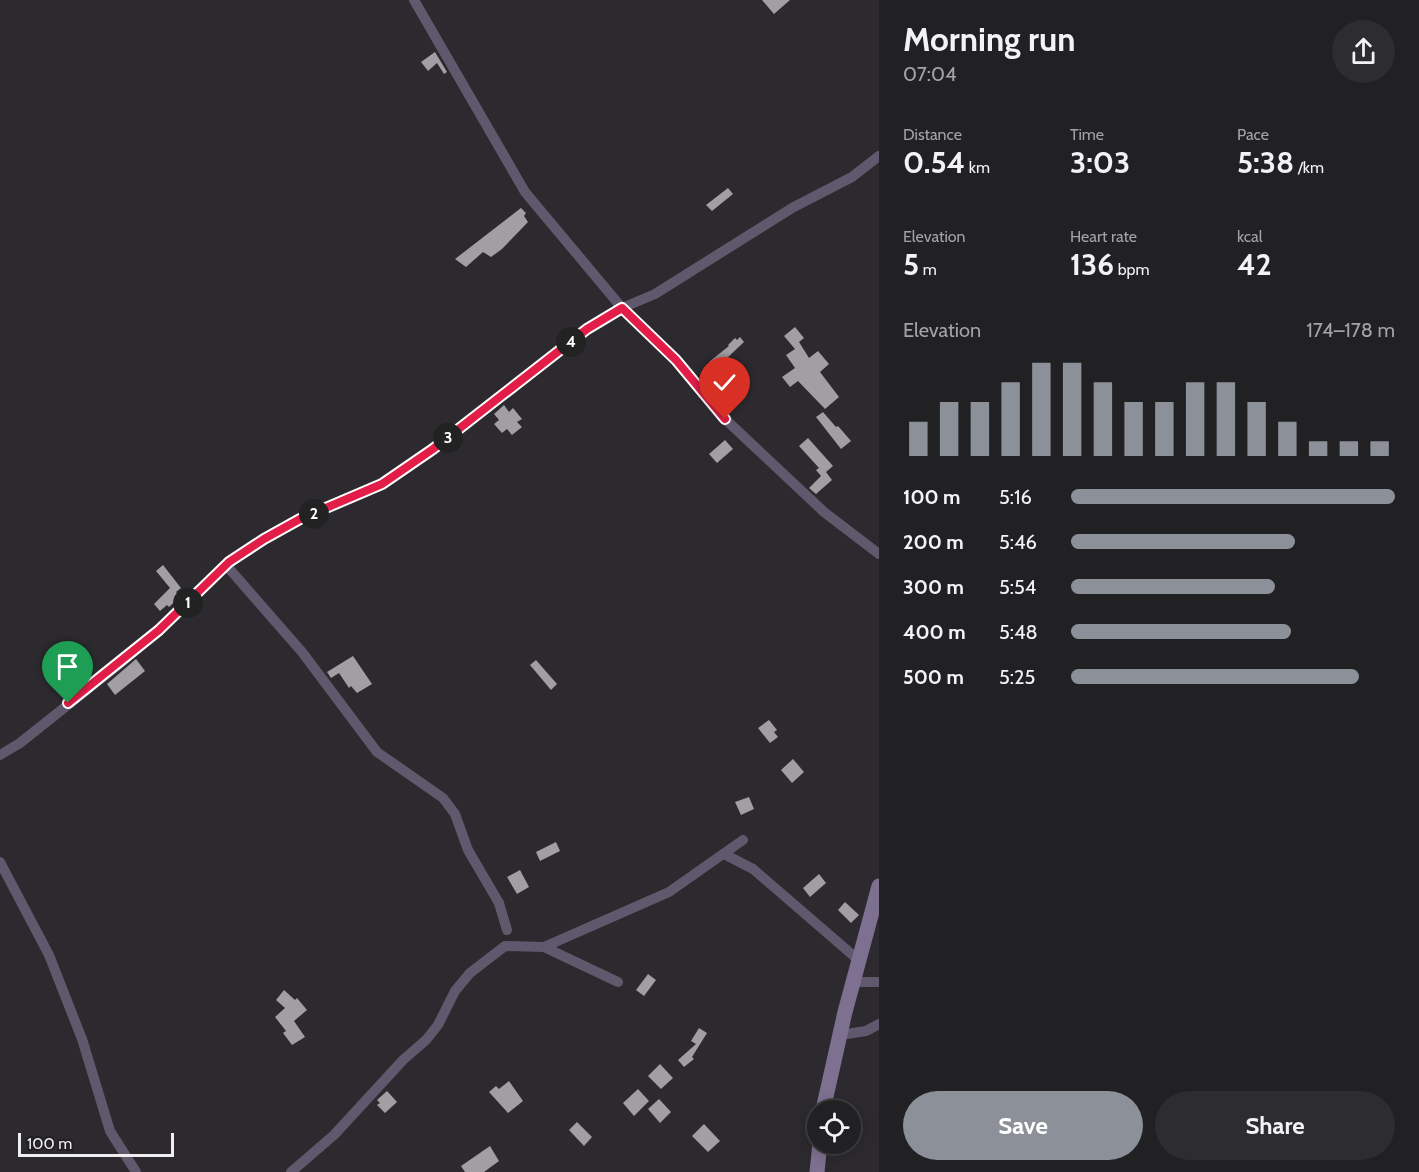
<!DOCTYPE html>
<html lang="en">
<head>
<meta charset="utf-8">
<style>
  :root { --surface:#212022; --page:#2d2d2f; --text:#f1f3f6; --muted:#a2a3a5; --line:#3e3e40; --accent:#8c9099 }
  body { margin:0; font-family:Cabin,sans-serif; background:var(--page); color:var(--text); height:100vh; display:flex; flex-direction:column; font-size:22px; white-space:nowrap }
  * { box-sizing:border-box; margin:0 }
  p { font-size:20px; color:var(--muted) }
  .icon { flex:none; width:33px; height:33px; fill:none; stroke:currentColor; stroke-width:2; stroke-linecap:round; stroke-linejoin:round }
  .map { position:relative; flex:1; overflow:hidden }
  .details { display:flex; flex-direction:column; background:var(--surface); width:540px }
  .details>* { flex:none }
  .tools { position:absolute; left:807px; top:1100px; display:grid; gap:12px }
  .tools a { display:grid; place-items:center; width:54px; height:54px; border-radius:50%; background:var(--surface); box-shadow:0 3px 15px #0003,0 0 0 2px var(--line); font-size:30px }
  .scale { position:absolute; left:18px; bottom:15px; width:156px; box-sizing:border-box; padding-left:6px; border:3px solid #eeedf0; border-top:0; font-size:16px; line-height:21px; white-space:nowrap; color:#eeedf0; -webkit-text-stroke:4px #222024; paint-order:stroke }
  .pin { position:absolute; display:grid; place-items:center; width:51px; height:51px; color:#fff; margin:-62px -26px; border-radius:50% 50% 50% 0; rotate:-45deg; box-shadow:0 0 6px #0007 }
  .pin .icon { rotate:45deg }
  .km { position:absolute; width:30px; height:30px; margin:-15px; border-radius:50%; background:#222; color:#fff; font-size:16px; line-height:30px; text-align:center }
  .round { display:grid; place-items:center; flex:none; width:63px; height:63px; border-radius:32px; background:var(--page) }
  .headline { display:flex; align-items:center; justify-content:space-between; height:102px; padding:0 24px }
  h1 { font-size:33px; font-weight:700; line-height:45px }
  .stats { display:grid; grid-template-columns:repeat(3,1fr); gap:9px; height:102px; padding:6px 24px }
  .stats div { display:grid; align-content:center }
  .stats b { font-size:30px; font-weight:700 }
  .stats small { font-size:16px; font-weight:400 }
  .stats p { font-size:16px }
  .chart { height:168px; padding:12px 24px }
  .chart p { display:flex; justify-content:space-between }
  .chart svg { width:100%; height:108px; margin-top:6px; stroke:var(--accent); stroke-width:6 }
  .cta { display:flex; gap:12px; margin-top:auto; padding:12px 24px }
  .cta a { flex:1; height:69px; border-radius:36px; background:var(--accent); color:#fff; font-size:24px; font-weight:700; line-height:69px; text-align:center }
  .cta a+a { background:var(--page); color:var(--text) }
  ul { padding:0 24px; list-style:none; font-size:20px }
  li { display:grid; grid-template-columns:96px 72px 1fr; align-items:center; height:45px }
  li i { height:15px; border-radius:8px; background:var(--accent) }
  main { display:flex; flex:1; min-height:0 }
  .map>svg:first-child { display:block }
  .building { fill:#a19fa4 }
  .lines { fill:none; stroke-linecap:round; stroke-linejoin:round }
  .street { stroke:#60586c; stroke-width:10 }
  .secondary { stroke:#7e7091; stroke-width:15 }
  .route-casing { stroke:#fff; stroke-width:12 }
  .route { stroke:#e11d48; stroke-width:8 }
</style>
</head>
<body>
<main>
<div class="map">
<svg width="879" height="1172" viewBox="0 0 879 1172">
  <rect width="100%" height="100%" fill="#2c2a2e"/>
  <!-- building -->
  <g class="building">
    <polygon points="762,0 790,0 774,14"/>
    <polygon points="435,52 447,72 444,74 437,63 428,71 421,62"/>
    <polygon points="728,188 733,194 712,211 706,205"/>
    <polygon points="521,208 526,213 524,216 528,222 502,249 491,257 483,252 466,267 455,259"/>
    <polygon points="795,327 804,338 799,342 809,358 818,351 829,364 820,372 839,397 825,409 798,381 790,387 782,377 795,368 786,355 795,349 784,336"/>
    <polygon points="740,337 744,342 725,360 730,367 718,377 711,370 714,368 709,362 729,346 728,345 735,338 737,340"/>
    <polygon points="504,405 509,412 513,408 522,419 517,422 522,427 512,435 507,429 502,433 494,424 499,420 494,414"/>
    <polygon points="823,412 836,427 838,426 851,441 841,449 816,417"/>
    <polygon points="808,438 833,466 826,472 832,480 816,494 809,488 821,476 816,470 819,468 799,446"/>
    <polygon points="725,440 733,449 717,463 709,454"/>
    <polygon points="163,565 181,588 176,592 180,597 169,607 167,605 160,611 154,604 170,588 156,571"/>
    <polygon points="353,656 372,684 357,693 351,686 349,688 339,673 331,678 327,672"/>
    <polygon points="136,659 145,671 115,695 107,684"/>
    <polygon points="536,660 557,684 551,690 530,665"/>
    <polygon points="769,720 777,730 774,732 778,737 770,743 758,728"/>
    <polygon points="793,759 804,772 792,783 781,770"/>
    <polygon points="749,797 754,809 741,815 735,802"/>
    <polygon points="556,842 560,851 540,861 536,852"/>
    <polygon points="520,870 529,887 517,894 507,877"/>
    <polygon points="819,874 826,883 810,897 803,888"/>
    <polygon points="845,902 859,915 851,923 838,910"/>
    <polygon points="648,974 656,980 644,996 636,990"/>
    <polygon points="284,990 295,1000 297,998 307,1010 294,1021 305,1037 292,1045 283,1033 286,1031 275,1017 285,1008 276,1000"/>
    <polygon points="699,1028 707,1033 692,1057 694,1059 684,1067 678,1060 696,1044 691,1041"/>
    <polygon points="660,1064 673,1078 661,1089 648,1076"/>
    <polygon points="509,1081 523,1101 508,1113 489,1092 496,1086 499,1089"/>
    <polygon points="638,1089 649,1101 634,1116 623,1103"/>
    <polygon points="387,1091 397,1102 385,1113 377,1105 380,1103 377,1100"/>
    <polygon points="659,1099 671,1112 660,1123 648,1109"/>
    <polygon points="577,1122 592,1137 584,1146 569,1130"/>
    <polygon points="704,1124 720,1141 708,1152 692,1136"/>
    <polygon points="490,1146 499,1161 484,1172 465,1172 461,1166"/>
  </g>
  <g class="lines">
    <!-- street -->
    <g class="street">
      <polyline points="414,0 525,192 622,308 676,360 725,419 824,512 879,554"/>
      <polyline points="226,565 302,652 377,752 443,798 455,814 468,850 499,903 507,930"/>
      <polyline points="0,755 20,743 123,661 159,630 229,562 264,539 301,519 382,484 433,449 587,329 622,308 655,294 792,208 852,177 879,156"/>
      <polyline points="724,854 753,869 855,957"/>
      <polyline points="0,862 49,955 82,1039 110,1131 136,1172"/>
      <polyline points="544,947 669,892 743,840"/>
      <polyline points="852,982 879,982"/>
      <polyline points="840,1035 866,1031 879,1024"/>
      <polyline points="291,1172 334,1135 403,1060 426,1040 438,1025 455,991 470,973 505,946 544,947 618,982"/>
    </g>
    <!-- secondary -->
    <g class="secondary">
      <polyline points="823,1110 845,1012 879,886"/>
      <polyline points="817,1172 820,1143"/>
    </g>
  </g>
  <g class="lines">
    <!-- route casing -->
    <g class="route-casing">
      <polyline id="route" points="68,703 159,630 229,562 264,539 300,519 382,484 433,449 587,329 622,308 676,360 725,419"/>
    </g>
    <!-- route -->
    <use href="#route" class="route"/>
  </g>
</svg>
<div class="tools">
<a><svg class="icon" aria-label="locate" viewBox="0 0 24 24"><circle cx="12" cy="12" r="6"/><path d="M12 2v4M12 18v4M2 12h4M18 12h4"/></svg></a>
</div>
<div class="scale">100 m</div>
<div class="pin" style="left:68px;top:703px;background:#1e9e55"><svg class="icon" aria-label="arrive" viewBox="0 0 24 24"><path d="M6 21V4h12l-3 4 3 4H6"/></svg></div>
<div class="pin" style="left:725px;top:419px;background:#d93025"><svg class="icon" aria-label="check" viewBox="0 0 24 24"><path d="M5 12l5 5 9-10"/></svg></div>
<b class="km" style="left:188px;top:603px">1</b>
<b class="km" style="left:314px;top:514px">2</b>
<b class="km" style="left:448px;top:438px">3</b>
<b class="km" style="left:571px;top:342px">4</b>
</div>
<section class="details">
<div class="headline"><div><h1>Morning run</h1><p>07:04</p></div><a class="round"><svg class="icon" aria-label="share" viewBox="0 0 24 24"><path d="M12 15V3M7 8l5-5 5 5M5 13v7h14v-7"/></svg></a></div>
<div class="stats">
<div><p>Distance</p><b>0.54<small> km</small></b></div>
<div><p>Time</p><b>3:03</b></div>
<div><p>Pace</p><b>5:38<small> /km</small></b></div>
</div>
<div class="stats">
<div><p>Elevation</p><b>5<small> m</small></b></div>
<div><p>Heart rate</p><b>136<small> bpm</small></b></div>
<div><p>kcal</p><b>42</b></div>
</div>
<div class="chart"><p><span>Elevation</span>174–178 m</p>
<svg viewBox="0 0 160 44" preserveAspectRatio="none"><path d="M5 44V30M15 44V22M25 44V22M35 44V14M45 44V6M55 44V6M65 44V14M75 44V22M85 44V22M95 44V14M105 44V14M115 44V22M125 44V30M135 44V38M145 44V38M155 44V38"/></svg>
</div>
<ul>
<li><b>100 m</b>5:16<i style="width:100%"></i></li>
<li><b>200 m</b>5:46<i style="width:69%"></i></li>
<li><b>300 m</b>5:54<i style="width:63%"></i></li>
<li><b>400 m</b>5:48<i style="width:68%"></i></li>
<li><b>500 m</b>5:25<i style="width:89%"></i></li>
</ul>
<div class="cta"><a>Save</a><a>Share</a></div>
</section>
</main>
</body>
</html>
